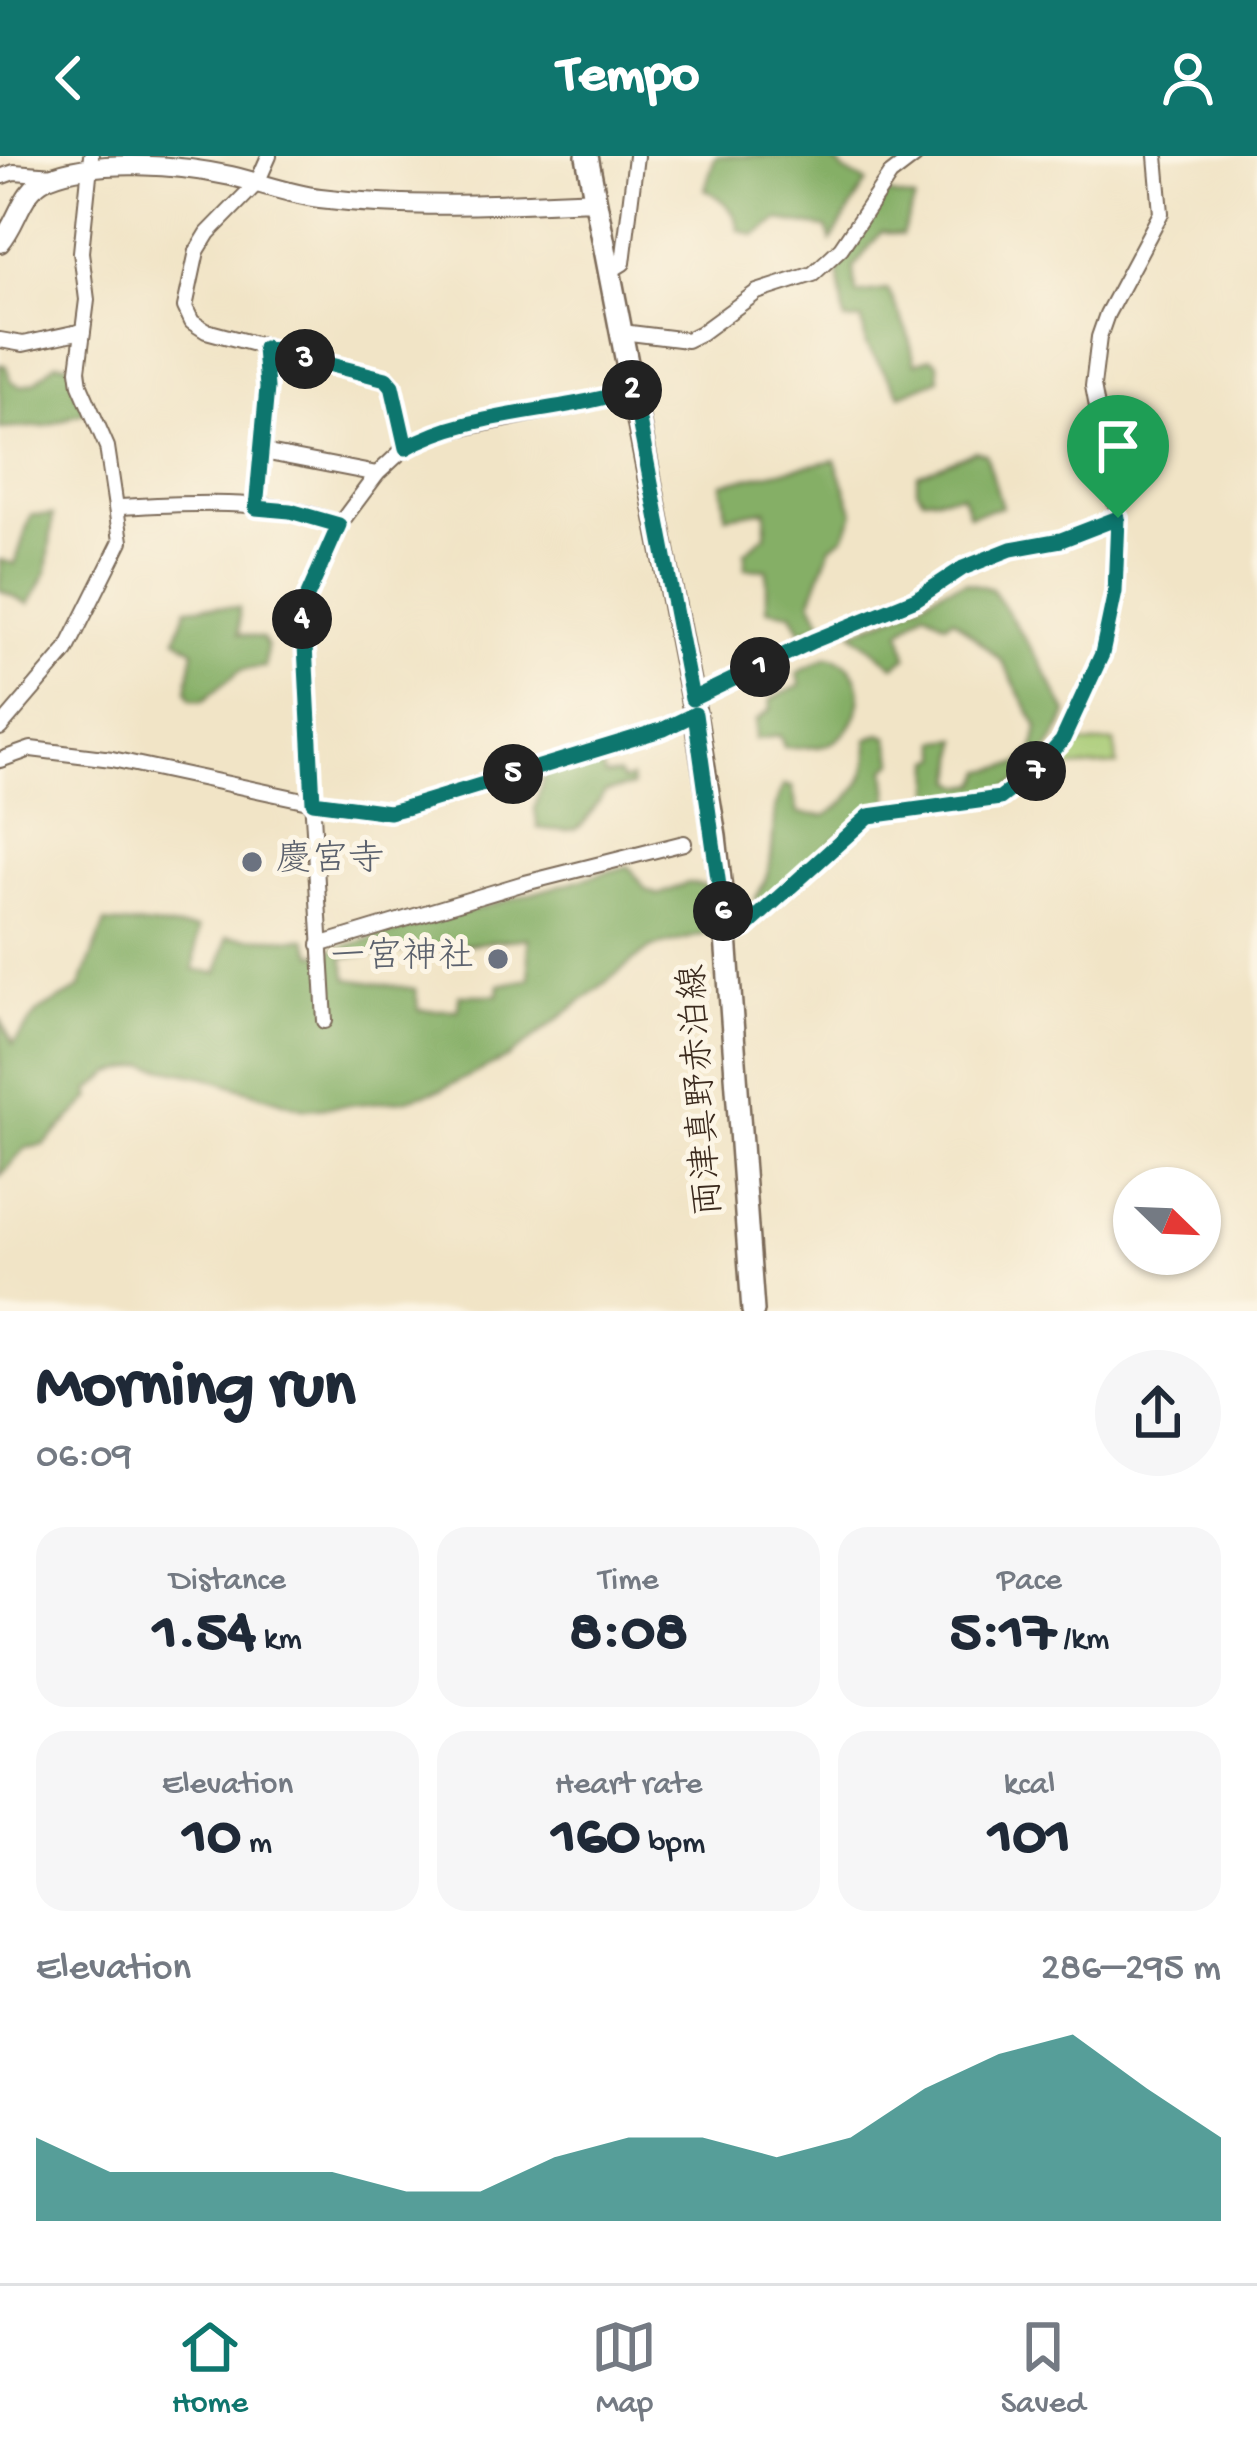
<!DOCTYPE html>
<html lang="en">
<head>
<meta charset="utf-8">
<style>
  :root { --surface:#fff; --page:#f6f6f7; --text:#1f2937; --muted:#747a83; --line:#e0e1e3; --accent:#0f766e }
  body { margin:0; font-family:"Gochi Hand","Klee One",sans-serif; background:var(--page); color:var(--text); height:100vh; display:flex; flex-direction:column; font-size:45px; white-space:nowrap }
  * { box-sizing:border-box; margin:0 }
  p { font-size:39px; color:var(--muted) }
  .icon { flex:none; width:66px; height:66px; fill:none; stroke:currentColor; stroke-width:2; stroke-linecap:round; stroke-linejoin:round }
  .map { position:relative; height:1155px; overflow:hidden }
  .sheet { display:flex; flex-direction:column; background:var(--surface); flex:1 }
  .sheet>* { flex:none }
  .needle { width:78px; rotate:113deg }
  .tools { position:absolute; left:1113px; top:1011px; display:grid; gap:24px }
  .tools a { display:grid; place-items:center; width:108px; height:108px; border-radius:50%; background:var(--surface); box-shadow:0 3px 9px #0004; font-size:60px }
  .pin { position:absolute; display:grid; place-items:center; width:102px; height:102px; color:#fff; margin:-123px -51px; border-radius:50% 50% 50% 0; rotate:-45deg; box-shadow:0 0 12px #0007 }
  .pin .icon { rotate:45deg }
  .km { position:absolute; width:60px; height:60px; margin:-30px; border-radius:50%; background:#222; color:#fff; font-size:33px; line-height:60px; text-align:center }
  .round { display:grid; place-items:center; flex:none; width:126px; height:126px; border-radius:63px; background:var(--page) }
  .overview { display:flex; align-items:center; justify-content:space-between; height:204px; padding:0 36px }
  h1 { font-size:66px; font-weight:800; line-height:90px }
  .stats { display:grid; grid-template-columns:repeat(3,1fr); gap:18px; height:204px; padding:12px 36px }
  .stats div { display:grid; align-content:center; border-radius:30px; background:var(--page); text-align:center }
  .stats b { font-size:60px; font-weight:800 }
  .stats small { font-size:33px; font-weight:400 }
  .stats p { font-size:33px }
  .chart { height:336px; padding:24px 36px }
  .chart p { display:flex; justify-content:space-between }
  .chart svg { width:100%; height:216px; margin-top:12px; fill:var(--accent); opacity:.7 }
  header { display:flex; justify-content:space-between; align-items:center; height:156px; padding:0 36px; background:var(--accent); color:#fff; font-size:54px; font-weight:800 }
  .dock { display:flex; justify-content:space-around; align-items:center; height:168px; border-top:3px solid var(--line); background:var(--surface); font-size:33px; color:var(--muted) }
  .dock a { display:grid; justify-items:center; gap:6px }
  .dock .current { color:var(--accent) }
  .map>svg:first-child { display:block }
  .green { fill:#a7cb75; stroke:#717a4a; stroke-width:3 }
  .forest { fill:#85af66; stroke:#606c42; stroke-width:3; fill-rule:evenodd }
  .lines { fill:none; stroke-linecap:round; stroke-linejoin:round }
  .minor-casing { stroke:#7b6b59; stroke-width:18 }
  .tertiary-casing { stroke:#7b6b59; stroke-width:22 }
  .primary-casing { stroke:#7b6b59; stroke-width:26 }
  .minor { stroke:#fff; stroke-width:14 }
  .tertiary { stroke:#fff; stroke-width:18 }
  .primary { stroke:#fff; stroke-width:21 }
  .route-casing { stroke:#fff; stroke-width:24 }
  .route { stroke:#0f766e; stroke-width:15 }
  .worship-dot { fill:#6b7280; stroke:#fcf5e5; stroke-width:4.5 }
  .labels { text-anchor:middle; dominant-baseline:central; stroke-width:10; stroke-linejoin:round; paint-order:stroke }
  .worship-label { font-size:36px; fill:#5b616d; stroke:#fcf5e5; text-anchor:start }
  .street-label { font-size:36px; fill:#3b2a1e; stroke:#fcf5e5 }
</style>
</head>
<body>
<header><svg class="icon" aria-label="back" viewBox="0 0 24 24"><path d="M15 5l-7 7 7 7"/></svg>Tempo<svg class="icon" aria-label="person" viewBox="0 0 24 24"><circle cx="12" cy="8" r="4"/><path d="M4 21q1-7 8-7t8 7"/></svg></header>
<div class="map">
<svg width="1257" height="1155" viewBox="0 0 1257 1155">
  <rect width="100%" height="100%" fill="#fcf5e5"/>
  <filter id="ink" filterUnits="userSpaceOnUse"><feTurbulence type="fractalNoise" baseFrequency=".00833" numOctaves="2"/><feDisplacementMap in="SourceGraphic" scale="24" xChannelSelector="R" yChannelSelector="G"/><feConvolveMatrix kernelMatrix="1 2 1 2 8 2 1 2 1" color-interpolation-filters="sRGB"/></filter>
  <filter id="wash" filterUnits="userSpaceOnUse"><feTurbulence type="fractalNoise" baseFrequency=".004" numOctaves="4" result="noise"/><feDisplacementMap in="SourceGraphic" scale="48" xChannelSelector="R" yChannelSelector="G"/><feGaussianBlur stdDeviation="2.7" result="paint"/><feColorMatrix in="noise" values="0 0 0 0 0 0 0 0 0 0 0 0 0 0 0 0 0 1.4 0 .05"/><feComposite in="paint" operator="in"/></filter>
  <g filter="url(#wash)">
    <rect width="100%" height="100%" fill="#f1e4c6"/>
    <!-- green -->
    <polygon class="green" points="1115,586 1117,609 1065,612 1063,589"/>
    <!-- forest -->
    <g class="forest">
      <path d="M720 0H831L845 16 867 26 831 85 826 72 779 64 755 79 739 74C736 53 722 44 705 33L715 1Z"/>
      <polygon points="887,38 915,44 902,79 881,76 854,111 856,138 888,134 908,178 915,207 931,202 938,207 939,223 901,239 866,189 862,164 845,165 838,114"/>
      <polygon points="56,207 71,208 76,238 87,255 46,270 0,273 0,208 6,210 11,225 21,230 35,226"/>
      <polygon points="975,295 986,298 1002,351 969,359 962,339 923,342 917,333 917,319"/>
      <polygon points="835,304 854,357 844,381 831,390 811,444 822,466 802,476 792,457 767,453 767,413 745,412 745,396 766,379 766,354 726,360 722,327"/>
      <polygon points="31,359 53,359 47,416 29,448 0,434 0,404 15,408"/>
      <path d="M966 426 992 433 1040 506 1067 557C1056 589 1026 629 990 638 972 642 951 642 932 644L933 604 941 601 938 585 959 583 955 625 965 630 978 628 985 615 1019 608 1034 593 1038 571 1002 505 953 462 945 467 925 454 901 475 907 501 894 510 852 476 899 458 945 432Z"/>
      <polygon points="207,450 239,452 239,478 262,482 267,490 265,511 241,514 203,545 191,543 187,534 194,494 176,482 187,452"/>
      <path d="M828 501C876 508 865 580 823 590 811 593 796 591 784 591L780 580 755 583 756 565 771 553 770 544 801 529 797 517Z"/>
      <path d="M880 578 888 581 895 606 886 613 890 651 866 656 760 749 755 743C785 698 763 665 784 629L792 631 798 657 825 660C854 643 872 619 867 584Z"/>
      <path d="M598 599 605 620 618 618 623 625 631 622 632 630 605 636C578 675 585 678 538 672L535 653 544 618Z"/>
      <path d="M629 710 646 734 658 739 688 727 709 730 713 776 650 792 509 901 442 933 404 944 305 953 206 921 146 909 112 917 89 935 91 942 44 989 26 992 0 1020V862L13 889 38 856 79 833 105 767 198 773 194 814 218 817 227 781 306 783 314 799ZM528 782 530 823 499 829 498 839H459L458 854H419L415 833 348 823 343 801Z"/>
    </g>
  </g>
  <g filter="url(#ink)">
    <g class="lines">
      <!-- minor casing -->
      <g class="minor-casing">
        <g id="minor">
          <polyline points="269,0 257,27 208,77 197,95 185,151 192,166 206,175 386,223 391,230 406,291"/>
          <polyline points="0,21 14,16 54,19"/>
          <polyline points="610,115 623,107 636,0"/>
          <polyline points="622,176 687,184 701,177 757,136 813,118 841,92 890,19 915,0"/>
          <polyline points="0,184 23,188 83,175"/>
          <polyline points="263,296 267,232 264,192"/>
          <path d="M118 351C182 348 281 340 339 369"/>
          <polyline points="256,352 263,296 377,318"/>
          <polyline points="692,543 813,485 916,443 963,412 1011,393 1061,384 1118,362"/>
          <polyline points="0,572 66,495 121,385 107,291 80,229 78,214 87,144 81,96 91,0"/>
          <polyline points="0,604 31,593 112,603 313,646 389,656 664,573 695,558"/>
          <polyline points="726,780 746,771 869,660 1000,642 1034,617 1062,585 1102,498 1115,436 1118,362 1093,230 1099,181 1107,158 1161,57 1156,0"/>
          <polyline points="319,789 521,728 684,687"/>
          <polyline points="325,865 302,467 303,450 339,369 377,318 406,291 443,276 605,243 633,233"/>
        </g>
      </g>
      <!-- tertiary casing -->
      <g class="tertiary-casing">
        <path id="tertiary" d="M0 87C19 66 20 34 48 22 96 2 181 9 231 20 261 27 289 38 320 42 411 53 505 48 596 44"/>
      </g>
      <!-- primary casing -->
      <g class="primary-casing">
        <polyline id="primary" points="587,0 695,558 715,680 726,780 753,1155"/>
      </g>
      <!-- minor -->
      <use href="#minor" class="minor"/>
      <!-- tertiary -->
      <use href="#tertiary" class="tertiary"/>
      <!-- primary -->
      <use href="#primary" class="primary"/>
    </g>
  </g>
  <g class="lines" filter="url(#ink)">
    <!-- route casing -->
    <g class="route-casing">
      <path id="route" d="M264 192 386 223 392 230 406 292C471 254 563 258 633 233L692 543 813 485 916 443 963 412 1011 393 1061 384 1118 362 1115 436 1102 498 1062 585 1034 616 1000 642 869 660 746 771 726 780 695 558 664 573 405 652 389 656 313 646 303 450 339 369 290 355 256 352 267 232Z"/>
    </g>
    <!-- route -->
    <use href="#route" class="route"/>
  </g>
  <!-- markers -->
  <g class="worship-dot">
    <circle cx="252" cy="706" r="12"/>
    <circle cx="498" cy="803" r="12"/>
  </g>
  <g class="labels">
    <!-- worship labels -->
    <g class="worship-label">
      <text x="276" y="706">慶宮寺</text>
      <text x="474" y="803" text-anchor="end">一宮神社</text>
    </g>
    <!-- street labels -->
    <g class="street-label">
      <text transform="translate(704 934) rotate(-94)">両津真野赤泊線</text>
    </g>
  </g>
</svg>
<div class="tools">
<a><svg class="needle" viewBox="-14 -14 28 28"><path d="M0-13l5 13h-10z" fill="#e53935"/><path d="M0 13l5-13h-10z" fill="#747a83"/></svg></a>
</div>
<div class="pin" style="left:1118px;top:362px;background:#1e9e55"><svg class="icon" aria-label="arrive" viewBox="0 0 24 24"><path d="M6 21V4h12l-3 4 3 4H6"/></svg></div>
<b class="km" style="left:760px;top:511px">1</b>
<b class="km" style="left:632px;top:234px">2</b>
<b class="km" style="left:305px;top:203px">3</b>
<b class="km" style="left:302px;top:463px">4</b>
<b class="km" style="left:513px;top:618px">5</b>
<b class="km" style="left:723px;top:755px">6</b>
<b class="km" style="left:1036px;top:615px">7</b>
</div>
<section class="sheet">
<div class="overview"><div><h1>Morning run</h1><p>06:09</p></div><a class="round"><svg class="icon" aria-label="share" viewBox="0 0 24 24"><path d="M12 15V3M7 8l5-5 5 5M5 13v7h14v-7"/></svg></a></div>
<div class="stats">
<div><p>Distance</p><b>1.54<small> km</small></b></div>
<div><p>Time</p><b>8:08</b></div>
<div><p>Pace</p><b>5:17<small> /km</small></b></div>
</div>
<div class="stats">
<div><p>Elevation</p><b>10<small> m</small></b></div>
<div><p>Heart rate</p><b>160<small> bpm</small></b></div>
<div><p>kcal</p><b>101</b></div>
</div>
<div class="chart"><p><span>Elevation</span>286–295 m</p>
<svg viewBox="0 0 160 44" preserveAspectRatio="none"><path d="M0 44V27L10 34L20 34L30 34L40 34L50 38L60 38L70 31L80 27L90 27L100 31L110 27L120 17L130 10L140 6L150 17L160 27V44z"/></svg>
</div>
</section>
<nav class="dock">
<a class="current"><svg class="icon" aria-label="home" viewBox="0 0 24 24"><path d="M3 11l9-7 9 7M6 9v11h12V9"/></svg>Home</a>
<a><svg class="icon" aria-label="map" viewBox="0 0 24 24"><path d="M3 6l6-2 6 2 6-2v14l-6 2-6-2-6 2zM9 4v14M15 6v14"/></svg>Map</a>
<a><svg class="icon" aria-label="saved" viewBox="0 0 24 24"><path d="M7 4h10v16l-5-4-5 4z"/></svg>Saved</a>
</nav>
</body>
</html>
